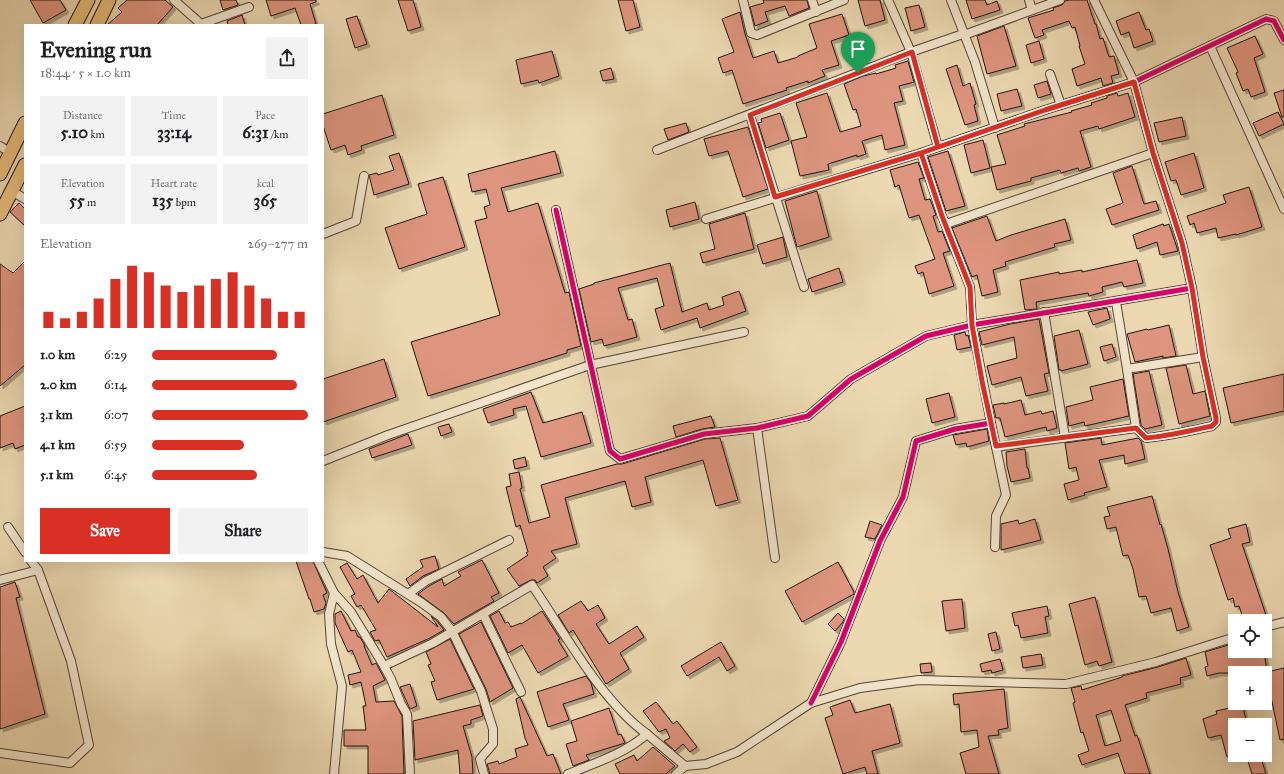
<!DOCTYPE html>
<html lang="en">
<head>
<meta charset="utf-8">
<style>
  :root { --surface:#fff; --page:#f2f2f2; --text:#202124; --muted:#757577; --accent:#d93025 }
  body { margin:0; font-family:"IM FELL Great Primer",serif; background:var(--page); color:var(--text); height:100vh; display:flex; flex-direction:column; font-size:15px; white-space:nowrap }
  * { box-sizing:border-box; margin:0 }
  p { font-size:13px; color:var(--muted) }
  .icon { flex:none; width:22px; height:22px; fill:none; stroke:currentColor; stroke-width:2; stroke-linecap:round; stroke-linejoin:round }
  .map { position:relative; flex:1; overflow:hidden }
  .panel { position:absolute; left:24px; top:24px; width:300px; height:538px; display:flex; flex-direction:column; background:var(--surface); border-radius:0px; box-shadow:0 4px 16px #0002 }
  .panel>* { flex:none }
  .tools { position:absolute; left:1228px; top:614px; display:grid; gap:8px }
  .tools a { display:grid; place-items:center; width:44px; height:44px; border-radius:0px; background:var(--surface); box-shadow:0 4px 16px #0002; font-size:20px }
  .pin { position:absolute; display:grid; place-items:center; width:34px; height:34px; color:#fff; margin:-41px -17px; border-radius:50% 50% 50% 0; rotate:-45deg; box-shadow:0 0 4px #0007 }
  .pin .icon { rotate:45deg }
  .round { display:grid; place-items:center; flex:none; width:42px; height:42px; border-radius:0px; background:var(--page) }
  .overview { display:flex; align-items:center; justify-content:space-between; height:68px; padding:0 16px }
  h1 { font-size:22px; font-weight:700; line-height:30px }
  .metrics { display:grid; grid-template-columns:repeat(3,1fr); gap:6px; height:68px; padding:4px 16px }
  .metrics div { display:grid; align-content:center; border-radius:0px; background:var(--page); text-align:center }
  .metrics b { font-size:17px; font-weight:700 }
  .metrics small { font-size:11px; font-weight:400 }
  .metrics p { font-size:11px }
  .chart { height:112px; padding:8px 16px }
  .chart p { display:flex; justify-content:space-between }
  .chart svg { width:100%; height:72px; margin-top:4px; stroke:var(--accent); stroke-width:6 }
  .button { display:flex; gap:8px; margin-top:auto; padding:8px 16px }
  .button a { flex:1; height:46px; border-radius:0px; background:var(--accent); color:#fff; font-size:16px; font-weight:700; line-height:46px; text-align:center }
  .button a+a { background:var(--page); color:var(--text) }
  ul { padding:0 16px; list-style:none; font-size:13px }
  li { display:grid; grid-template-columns:64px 48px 1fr; align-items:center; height:30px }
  li i { height:10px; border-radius:5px; background:var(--accent) }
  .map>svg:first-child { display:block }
  .building { fill:#de957f; stroke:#21130c; fill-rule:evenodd; filter:url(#shadow) }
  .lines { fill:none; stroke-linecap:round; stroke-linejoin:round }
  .street-casing { stroke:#544436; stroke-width:10 }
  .primary-casing { stroke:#21130c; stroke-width:15 }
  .street { stroke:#f3e6cd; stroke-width:8 }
  .primary { stroke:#e6bc79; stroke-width:13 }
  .cycleway-casing { stroke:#f3e6cd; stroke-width:8 }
  .cycleway { stroke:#d6006c; stroke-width:5 }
  .route-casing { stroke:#fff; stroke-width:8 }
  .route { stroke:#d93025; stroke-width:5 }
</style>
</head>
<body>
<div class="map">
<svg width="1284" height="774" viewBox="0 0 1284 774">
  <defs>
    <filter id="shadow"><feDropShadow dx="3" dy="3" stdDeviation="0" flood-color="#0004"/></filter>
  </defs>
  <rect width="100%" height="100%" fill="#ecd9b2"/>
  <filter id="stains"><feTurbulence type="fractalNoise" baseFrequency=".005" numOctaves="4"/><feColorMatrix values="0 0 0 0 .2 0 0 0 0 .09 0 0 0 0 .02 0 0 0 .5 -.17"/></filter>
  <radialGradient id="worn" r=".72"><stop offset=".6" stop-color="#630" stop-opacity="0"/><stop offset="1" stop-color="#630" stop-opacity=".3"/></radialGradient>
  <!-- building -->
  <g class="building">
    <polygon points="30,0 60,0 66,10 43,23"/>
    <polygon points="127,0 165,0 173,7 157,25 107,25 122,12 118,8"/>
    <polygon points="220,0 236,0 238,5 223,10"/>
    <polygon points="266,0 316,0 316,2 310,4 316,24 312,25 301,25 295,8 271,16"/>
    <polygon points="398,0 413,0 421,27 408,31"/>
    <polygon points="618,0 633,0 640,27 626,31"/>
    <polygon points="763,0 807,0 809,8 789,16 785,6 765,12 768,21 755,26 750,7 764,3"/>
    <polygon points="858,0 880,0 885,20 865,26"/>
    <polygon points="966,0 985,0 987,5 997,1 1000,10 972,19"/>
    <polygon points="1069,0 1087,0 1095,24 1096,24 1100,39 1103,38 1109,57 1114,56 1119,74 1111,76 1113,83 1103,86 1101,78 1077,86 1072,69 1085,64 1079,46 1080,46 1075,27 1072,28 1069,21 1042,30 1044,35 1035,38 1028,18 1054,10 1053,8 1062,5 1065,1"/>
    <polygon points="919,5 925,27 911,31 905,8"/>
    <polygon points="740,12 745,34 753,58 774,51 778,63 798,57 798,56 817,48 809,24 842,14 849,35 831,41 839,65 822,70 825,76 808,83 808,81 786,88 787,90 743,104 732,70 723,73 718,58 734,52 722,19"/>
    <polygon points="1139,12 1146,30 1149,29 1153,41 1134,48 1129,32 1121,35 1116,21"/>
    <polygon points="242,15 245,25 228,25 227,21"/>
    <polygon points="357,16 367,44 355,48 346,19"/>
    <polygon points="1004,26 1016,66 987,74 977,36"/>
    <polygon points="1255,36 1263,54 1254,58 1265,92 1251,97 1248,89 1243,91 1236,73 1238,72 1227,48"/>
    <polygon points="1039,41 1044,59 1031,63 1026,45"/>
    <polygon points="552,51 559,76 539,83 538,80 521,84 516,60"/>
    <polygon points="908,61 914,82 899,86 903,101 894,103 905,145 885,150 882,135 862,141 866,154 857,157 857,155 828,164 829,170 800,176 791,141 807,137 796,103 827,93 840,132 861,126 856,109 853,110 844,84 863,76 876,73 876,74 896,68 895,65"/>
    <polygon points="957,65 963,86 970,83 976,104 974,105 978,121 965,125 946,69"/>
    <polygon points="611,68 614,79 603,81 600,71"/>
    <polygon points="1047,81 1051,94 1038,98 1034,85"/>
    <polygon points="1017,89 1022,106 1001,111 997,94"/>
    <polygon points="1284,90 1284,117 1282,117 1274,93"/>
    <polygon points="1117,93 1118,96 1128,93 1135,117 1099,129 1098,126 1080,131 1091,167 1079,171 1078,168 1061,173 1060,170 1031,178 1031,181 997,190 991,167 1006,164 997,135 1025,126 1024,124 1072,112 1071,111 1092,105 1091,103 1107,98 1107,96"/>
    <polygon points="382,95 394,135 361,146 362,150 348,155 345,145 331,150 323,126 323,114"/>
    <polygon points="1278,112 1284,124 1259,136 1253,123"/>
    <polygon points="780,113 789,140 766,148 758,123 762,122 761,119"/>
    <polygon points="1182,117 1186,136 1159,142 1154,123"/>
    <polygon points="686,123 689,132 668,140 664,129"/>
    <polygon points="748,127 768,189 743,197 728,151 709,156 704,139"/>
    <polygon points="983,140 990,168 971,173 964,145"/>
    <polygon points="555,151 561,173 501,188 508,212 538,203 565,293 569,292 581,346 567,350 567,353 428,396 411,342 500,315 475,221 487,218 484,207 490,205 486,189 472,192 468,174"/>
    <polygon points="948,151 965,206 946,211 928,157"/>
    <polygon points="399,153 409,184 374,195 369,175 377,173 378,175 394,170 389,156"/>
    <polygon points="1194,153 1204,188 1181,195 1176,180 1171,181 1165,162"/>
    <polygon points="918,162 924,178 919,179 925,200 930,199 936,215 933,216 938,232 942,231 950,251 943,253 954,286 929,294 923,272 918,274 915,266 935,259 919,215 909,218 899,185 895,187 890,170"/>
    <polygon points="1132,166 1144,204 1156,201 1159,210 1112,225 1106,209 1123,203 1113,173"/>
    <polygon points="443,177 465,247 399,269 385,228 427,214 418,184"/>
    <polygon points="1249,187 1262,227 1236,235 1236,234 1218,238 1216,228 1197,233 1194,223 1190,225 1187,216 1226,203 1223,195"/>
    <polygon points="817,191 829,237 797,247 785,201"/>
    <polygon points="695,202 699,219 670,227 666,210"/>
    <polygon points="19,203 25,209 25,226 10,212"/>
    <polygon points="745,213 754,249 703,263 700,253 715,249 709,224"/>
    <polygon points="987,216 996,241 1011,235 1065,219 1071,240 1054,244 1055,247 1005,262 1006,266 993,270 998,292 982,296 977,275 972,277 952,228"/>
    <polygon points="1163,224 1164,226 1169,224 1178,251 1160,255 1157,242 1137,249 1133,235"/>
    <polygon points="783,237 787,257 763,264 757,245"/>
    <polygon points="1137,260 1143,283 1124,287 1122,282 1102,287 1103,292 1089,296 1088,293 1036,302 1037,309 1025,310 1020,280 1059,272 1059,274 1082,270 1082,272"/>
    <polygon points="25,261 25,365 0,386 0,264 13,273"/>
    <polygon points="670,263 682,312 707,303 709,310 724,305 722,297 739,291 746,311 700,328 697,318 661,330 655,309 664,306 657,278 618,288 628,320 632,319 637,337 604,346 602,339 591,342 579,289 594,284 594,283"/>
    <polygon points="839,268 843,282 812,292 808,279"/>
    <polygon points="1107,308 1110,319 1093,325 1088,312"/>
    <polygon points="1039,319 1049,373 1044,374 1048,391 1026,396 1021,377 992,385 987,366 1017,358 1014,337 982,345 979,332 1010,324"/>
    <polygon points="1169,325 1176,356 1163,358 1163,356 1135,362 1127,334 1147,329 1148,330"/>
    <polygon points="1079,330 1088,364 1061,371 1061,370 1059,370 1054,336"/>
    <polygon points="965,332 966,336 968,335 971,347 957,350 954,335"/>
    <polygon points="1112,344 1116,357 1104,361 1100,347"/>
    <polygon points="384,359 396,397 323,422 323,379"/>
    <polygon points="1186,365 1193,394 1205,391 1210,416 1179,424 1166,368"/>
    <polygon points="1149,371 1162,425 1145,429 1141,425 1133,374"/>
    <polygon points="1284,374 1284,411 1231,423 1223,388"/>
    <polygon points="1123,379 1129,416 1085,426 1084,422 1069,426 1066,407 1093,400 1090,387"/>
    <polygon points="531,392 543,423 582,412 591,443 541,457 526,406 513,409 514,415 488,423 483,409"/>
    <polygon points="949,393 955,417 932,423 926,399"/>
    <polygon points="1021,400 1025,415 1041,411 1042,414 1053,411 1057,428 1047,431 1046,427 1005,437 1000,418 996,418 993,405 1004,403 1004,404"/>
    <polygon points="25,406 25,445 15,449 13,443 0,448 0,416"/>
    <polygon points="711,416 715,427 702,429 676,437 673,426"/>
    <polygon points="449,424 452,432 441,436 438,427"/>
    <polygon points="987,429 989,441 967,447 966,443 956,445 953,435"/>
    <polygon points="408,434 412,445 372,458 369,449"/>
    <polygon points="720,438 738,500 716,506 703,460 645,477 651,502 632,507 625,481 565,498 577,544 551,551 556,558 543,567 548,576 537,583 535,580 531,580 519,586 507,569 528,555 526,553 528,552 520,525 516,527 506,487 511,486 509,474 519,472 522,488 520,489 529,523 550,517 541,485 617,464 622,464 705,439"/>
    <polygon points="1101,438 1102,445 1138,438 1141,441 1145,459 1125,464 1124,455 1099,460 1107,487 1084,493 1085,495 1068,500 1064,484 1079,480 1076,467 1069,469 1065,443"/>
    <polygon points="1025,449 1027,468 1028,468 1030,478 1011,482 1007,466 1006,452"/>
    <polygon points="525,457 527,466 515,469 513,460"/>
    <polygon points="1152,496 1160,525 1161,524 1168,549 1178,592 1189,627 1177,631 1171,608 1151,613 1146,596 1139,597 1133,569 1128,555 1123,556 1116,527 1107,529 1104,517 1110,516 1107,507"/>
    <polygon points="1035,519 1041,540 1001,550 1001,524 1018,520 1019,524"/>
    <polygon points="870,521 882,525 875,539 865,537"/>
    <polygon points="1246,524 1250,542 1242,544 1268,621 1244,621 1239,606 1235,607 1233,598 1228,600 1210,545 1231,538 1228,529"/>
    <polygon points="435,556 439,569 423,576 410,586 406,579 423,567 420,560"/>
    <polygon points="482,560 499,593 491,597 494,601 454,624 444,613 418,594 429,586 442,579 444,586 461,576 458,572"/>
    <polygon points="296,561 313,561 327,593 323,595 326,603 324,609 314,612 310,599 309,599"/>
    <polygon points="838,562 854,592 854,594 802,622 785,591"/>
    <polygon points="347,563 357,579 363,575 378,603 389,589 438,627 431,616 437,621 444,630 430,638 387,657 379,640 375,641 370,632 376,630 361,605 357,607 351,596 355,594 340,567"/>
    <polygon points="15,582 20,597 16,598 45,714 0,729 0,587"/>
    <polygon points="1095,597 1112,662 1099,666 1097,661 1085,665 1069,604"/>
    <polygon points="962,599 965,628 946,631 942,601"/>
    <polygon points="581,601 588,611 598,605 605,618 596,624 609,644 637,626 644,637 620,653 629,669 606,684 573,630 569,633 558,615"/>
    <polygon points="1047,606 1049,616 1045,617 1048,633 1021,638 1018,625 1015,626 1012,613"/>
    <polygon points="341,611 351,631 355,630 358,637 360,637 365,646 364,646 372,665 376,663 385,680 373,686 376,702 394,701 402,716 404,774 368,774 368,746 344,746 344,730 366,730 363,706 366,706 361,682 350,685 348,675 361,672 352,650 348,652 335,623 335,614"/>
    <polygon points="499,611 505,623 508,622 511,627 521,623 521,624 542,611 560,639 558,640 568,656 538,673 522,645 508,653 490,616"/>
    <polygon points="838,613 844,619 843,622 835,631 828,624"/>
    <polygon points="481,622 513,688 490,702 486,689 459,634"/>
    <polygon points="996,632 1000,649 992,651 988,634"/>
    <polygon points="450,639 474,689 437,700 431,682 435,681 428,665 431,664 426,652"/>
    <polygon points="721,642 735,666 727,671 719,657 687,676 681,666"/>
    <polygon points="1235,643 1235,651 1264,651 1267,672 1284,668 1284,739 1280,740 1266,673 1219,673 1207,676 1205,667 1208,666 1205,652"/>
    <polygon points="1041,654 1043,665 1023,668 1021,657"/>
    <path d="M1186 658 1191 675 1180 678 1181 684 1146 693 1147 698 1125 705 1135 736 1137 735 1150 774H1125L1118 753 1082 765 1078 755 1089 751 1083 732 1081 733 1073 703 1075 702 1071 688 1081 686 1082 690 1122 677V676L1158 667ZM1111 710 1121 741 1105 746 1096 715Z"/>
    <polygon points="1000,659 1003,670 992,673 991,670 982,672 980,664"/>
    <polygon points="931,663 932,672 921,673 920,664"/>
    <polygon points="586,676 591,683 594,694 563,704 569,720 548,727 537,692"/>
    <polygon points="410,684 417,706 410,709 400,687"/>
    <polygon points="1004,689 1008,728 998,730 999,735 988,736 999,774 966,774 960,753 979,747 977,730 961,732 959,704 954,705 953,694"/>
    <polygon points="520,697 547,756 553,754 561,774 490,774 487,764 498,761 499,764 517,757 515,749 528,745 525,738 516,699"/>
    <polygon points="850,700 855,713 890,704 900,743 872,751 878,774 867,774 865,767 843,774 825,718 833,715 830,707"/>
    <polygon points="656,702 673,724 677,721 697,747 690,752 683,744 675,751 664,741 670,738 666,729 659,732 643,711"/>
    <polygon points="1238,703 1242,703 1246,720 1230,724 1235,744 1235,754 1227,757 1221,735 1208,738 1203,719 1217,714 1216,711 1234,707 1234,704"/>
    <polygon points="480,705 483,716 471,720 471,724 463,726 472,757 473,774 460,774 458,750 415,760 413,721"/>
    <polygon points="609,708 618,735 621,734 625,743 586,755 589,760 573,766 566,744 577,741 571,721"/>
    <polygon points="653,747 675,766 666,774 620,774 615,764 634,755 637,761"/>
    <polygon points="1246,755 1260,755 1266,774 1252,774"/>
  </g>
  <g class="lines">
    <!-- street casing -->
    <g class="street-casing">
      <g id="street">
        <polyline points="174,0 201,24 249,7"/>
        <polyline points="743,0 751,33 757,35 844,0"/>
        <polyline points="812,0 816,12"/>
        <polyline points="888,0 911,52 938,147"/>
        <polyline points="951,0 975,62 995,128"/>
        <polyline points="1029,0 1032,10"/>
        <polyline points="964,35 1060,0"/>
        <polyline points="1210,46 1284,209"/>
        <polyline points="1050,74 1061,105"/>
        <polyline points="750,115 804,287"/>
        <polyline points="0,146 11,153"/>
        <polyline points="657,150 911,52 963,34"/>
        <polyline points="12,191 25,199"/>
        <polyline points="556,210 610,451 620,459 704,434 757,428 808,416 851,379 926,336 972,325 1192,288"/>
        <polyline points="706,219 921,153"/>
        <polyline points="946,224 1153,153"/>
        <polyline points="323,234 356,221 364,176"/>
        <polyline points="1116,302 1127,369"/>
        <polyline points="1044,312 1065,437"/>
        <path d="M991 423 996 447 1136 428 1146 438C1169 436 1190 431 1212 426L1216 422V418L1203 357 1192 288 1182 243 1153 153 1134 82 1094 0"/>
        <polyline points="757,428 775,558"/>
        <polyline points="1136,428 1127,369 1203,357"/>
        <polyline points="323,461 388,435 590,365 744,332"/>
        <polyline points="8,527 25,552"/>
        <polyline points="995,547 996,516 1006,495 996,447"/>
        <polyline points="323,552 347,556 422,603 441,617 452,631 481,691 493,729 493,744 480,759 484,774"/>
        <polyline points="318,561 334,593 329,614 331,644 342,686 334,774"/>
        <polyline points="0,580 38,570"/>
        <polyline points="334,593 351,612 384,666 391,679 401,704 407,714 410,774"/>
        <polyline points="408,594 426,581 509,540"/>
        <polyline points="483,614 521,692"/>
        <polyline points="1265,627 1284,622"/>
        <path d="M384 666 433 643 532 585C564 632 601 701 647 734"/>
        <polyline points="811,703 841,642 880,541 903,497 916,441 955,429 991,423 972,325 970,287 942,216 921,153 1045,110 1134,82 1266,19 1274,21 1284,40"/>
        <polyline points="0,753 70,763 89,745 71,661 38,570 31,561"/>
        <path d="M568 774C595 763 626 753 647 734L685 766 706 764 737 752 811 703 860 688 919 680 1066 684 1156 662 1235 637"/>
        <polyline points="676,774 685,766"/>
      </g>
    </g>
    <!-- primary casing -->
    <g class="primary-casing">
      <g id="primary">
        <polyline points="75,25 88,0"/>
        <polyline points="97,25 109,0"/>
        <polyline points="0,174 25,123"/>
        <polyline points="0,214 25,165"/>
      </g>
    </g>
    <!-- street -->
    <use href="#street" class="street"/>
    <!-- primary -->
    <use href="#primary" class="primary"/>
    <!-- cycleway casing -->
    <g class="cycleway-casing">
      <g id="cycleway">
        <polyline points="556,210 610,451 620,459 704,434 757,428 808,416 851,379 926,336 972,325 1192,288"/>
        <polyline points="811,703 841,642 880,541 903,497 916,441 955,429 991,423 972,325 970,287 942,216 921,153 1045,110 1134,82 1266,19 1274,21 1284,40"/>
      </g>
    </g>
    <!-- cycleway -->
    <use href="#cycleway" class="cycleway"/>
  </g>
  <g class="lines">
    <!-- route casing -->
    <g class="route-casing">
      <path id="route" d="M858 73 912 52 938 147 921 153 942 216 970 287 972 325 982 381 996 446 1136 428 1146 438C1169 436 1190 431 1212 426L1216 422V418L1203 357 1192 288 1182 243 1153 153 1134 82 1045 110 921 153 775 197 750 115 858 73"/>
    </g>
    <!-- route -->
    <use href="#route" class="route"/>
  </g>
  <rect width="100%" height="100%" filter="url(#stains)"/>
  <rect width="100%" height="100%" fill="url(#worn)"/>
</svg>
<div class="tools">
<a><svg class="icon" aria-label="locate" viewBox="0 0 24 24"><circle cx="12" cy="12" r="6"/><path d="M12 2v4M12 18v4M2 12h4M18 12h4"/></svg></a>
<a>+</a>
<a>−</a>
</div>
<div class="pin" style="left:858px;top:73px;background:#1e9e55"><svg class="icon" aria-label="arrive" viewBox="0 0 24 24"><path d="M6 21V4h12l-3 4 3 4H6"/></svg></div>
<section class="panel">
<div class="overview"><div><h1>Evening run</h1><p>18:44 · 5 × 1.0 km</p></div><a class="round"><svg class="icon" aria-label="share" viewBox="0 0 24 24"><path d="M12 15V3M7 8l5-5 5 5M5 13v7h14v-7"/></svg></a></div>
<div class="metrics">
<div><p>Distance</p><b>5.10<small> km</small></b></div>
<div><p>Time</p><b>33:14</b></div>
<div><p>Pace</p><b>6:31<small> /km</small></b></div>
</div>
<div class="metrics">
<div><p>Elevation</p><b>55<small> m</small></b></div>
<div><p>Heart rate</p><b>135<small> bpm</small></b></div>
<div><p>kcal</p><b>365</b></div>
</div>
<div class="chart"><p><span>Elevation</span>269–277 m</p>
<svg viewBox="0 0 160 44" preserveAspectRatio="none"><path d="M5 44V34M15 44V38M25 44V34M35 44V26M45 44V14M55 44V6M65 44V10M75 44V18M85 44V22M95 44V18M105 44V14M115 44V10M125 44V18M135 44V26M145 44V34M155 44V34"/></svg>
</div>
<ul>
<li><b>1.0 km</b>6:29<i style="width:80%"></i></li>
<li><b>2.0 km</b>6:14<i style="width:93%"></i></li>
<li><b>3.1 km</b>6:07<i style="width:100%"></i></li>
<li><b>4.1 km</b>6:59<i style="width:59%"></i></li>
<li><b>5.1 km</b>6:45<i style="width:67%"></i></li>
</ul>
<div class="button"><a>Save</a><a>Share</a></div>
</section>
</div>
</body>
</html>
